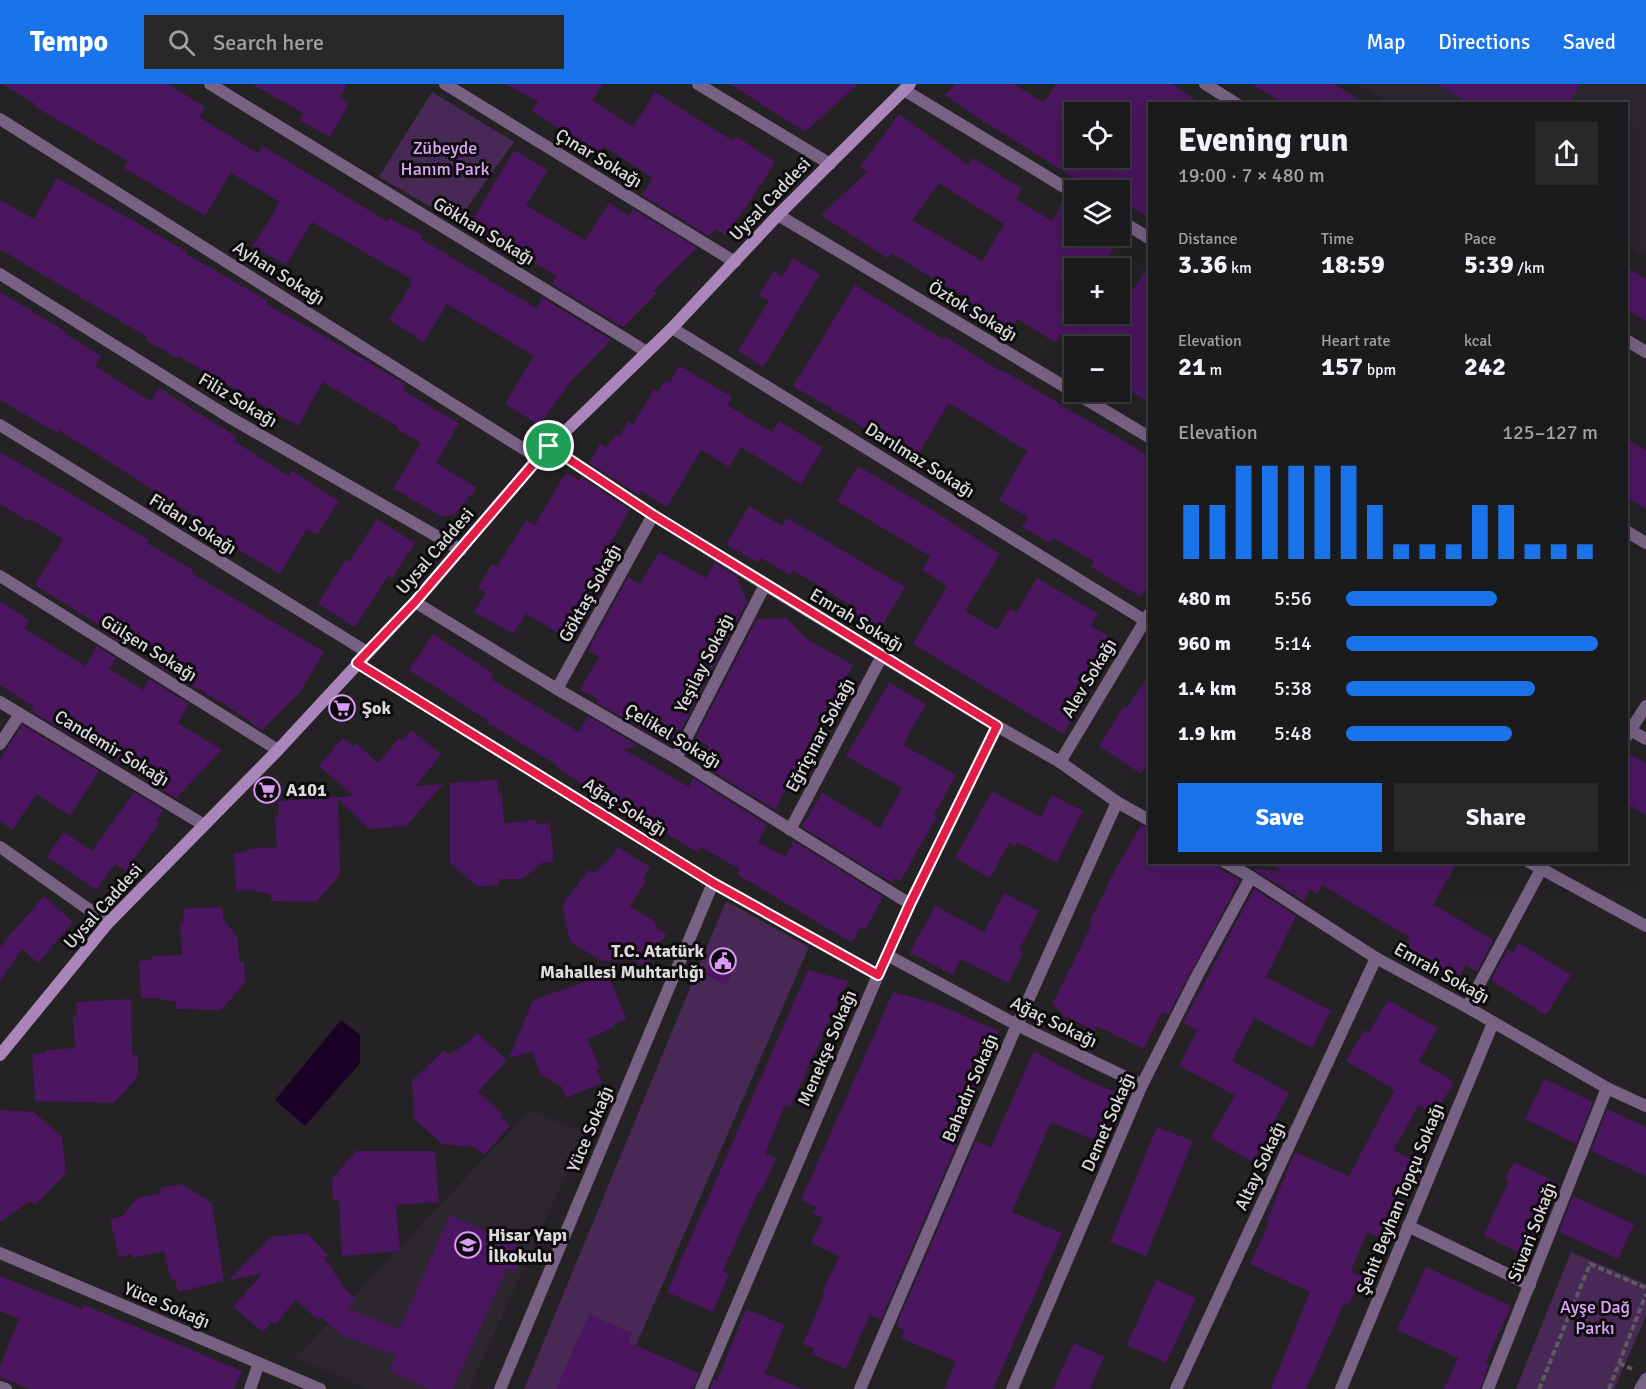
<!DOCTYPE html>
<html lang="en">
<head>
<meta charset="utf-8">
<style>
  :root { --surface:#1b1a1c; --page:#282729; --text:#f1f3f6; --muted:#a0a1a3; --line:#39383b; --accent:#1a73e8 }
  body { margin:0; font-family:Signika,sans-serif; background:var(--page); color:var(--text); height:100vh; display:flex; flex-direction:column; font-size:22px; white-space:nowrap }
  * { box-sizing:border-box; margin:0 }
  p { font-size:20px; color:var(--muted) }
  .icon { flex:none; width:33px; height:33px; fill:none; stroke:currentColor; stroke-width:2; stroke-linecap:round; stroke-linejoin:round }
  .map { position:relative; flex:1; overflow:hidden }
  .drawer { position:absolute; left:1148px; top:18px; width:480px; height:762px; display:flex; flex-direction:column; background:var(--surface); border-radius:0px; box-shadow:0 6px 24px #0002,0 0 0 2px var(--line) }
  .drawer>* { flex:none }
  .controls { position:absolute; left:1064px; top:18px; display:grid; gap:12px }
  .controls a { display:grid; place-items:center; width:66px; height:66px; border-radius:0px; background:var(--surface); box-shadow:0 6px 24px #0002,0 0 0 2px var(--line); font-size:30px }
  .pin { position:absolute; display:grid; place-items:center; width:51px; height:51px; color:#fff; margin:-26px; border:3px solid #fff; border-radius:50%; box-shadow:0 2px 6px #0007 }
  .round { display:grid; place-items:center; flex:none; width:63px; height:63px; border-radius:0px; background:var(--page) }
  .summary { display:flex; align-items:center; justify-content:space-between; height:102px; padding:0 30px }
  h1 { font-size:33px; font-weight:800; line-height:45px }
  .figures { display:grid; grid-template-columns:repeat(3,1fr); gap:9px; height:102px; padding:6px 30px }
  .figures div { display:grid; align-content:center }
  .figures b { font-size:26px; font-weight:800 }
  .figures small { font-size:16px; font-weight:400 }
  .figures p { font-size:16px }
  .chart { height:168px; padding:12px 30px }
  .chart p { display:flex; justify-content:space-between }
  .chart svg { width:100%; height:108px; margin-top:6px; stroke:var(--accent); stroke-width:6 }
  .action { display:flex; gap:12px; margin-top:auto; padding:12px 30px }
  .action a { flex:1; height:69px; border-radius:0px; background:var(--accent); color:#fff; font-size:24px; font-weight:800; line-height:69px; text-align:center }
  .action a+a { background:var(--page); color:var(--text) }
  ul { padding:0 30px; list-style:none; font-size:20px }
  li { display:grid; grid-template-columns:96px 72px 1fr; align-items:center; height:45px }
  li i { height:15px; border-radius:8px; background:var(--accent) }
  header { display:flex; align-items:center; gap:36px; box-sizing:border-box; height:84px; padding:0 30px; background:var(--accent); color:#fff }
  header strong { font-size:28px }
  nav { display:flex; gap:33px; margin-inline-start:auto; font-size:21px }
  .search { width:420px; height:54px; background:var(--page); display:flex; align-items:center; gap:15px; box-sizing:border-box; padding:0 21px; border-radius:0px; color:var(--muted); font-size:22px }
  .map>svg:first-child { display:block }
  .built { fill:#2c262f }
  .green { fill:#482855 }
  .water { fill:#1b0125 }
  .building { fill:#4b165f; fill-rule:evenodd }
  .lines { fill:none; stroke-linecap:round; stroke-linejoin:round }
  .path { stroke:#5d5b5e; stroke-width:4; stroke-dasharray:6 3; stroke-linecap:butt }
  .street { stroke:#786183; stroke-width:12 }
  .secondary { stroke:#aa85ba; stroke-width:12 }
  .route-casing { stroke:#fff; stroke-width:12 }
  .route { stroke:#e11d48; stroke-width:8 }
  .labels { text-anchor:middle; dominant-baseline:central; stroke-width:6; stroke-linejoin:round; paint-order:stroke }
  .park-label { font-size:18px; fill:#dfa6f8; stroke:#0d0b0d }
  .street-label { font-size:18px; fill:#dcdadc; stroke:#0d0b0d }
  .poi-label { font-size:18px; font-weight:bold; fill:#dcdadc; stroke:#0d0b0d; text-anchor:start }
</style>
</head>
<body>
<header>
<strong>Tempo</strong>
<div class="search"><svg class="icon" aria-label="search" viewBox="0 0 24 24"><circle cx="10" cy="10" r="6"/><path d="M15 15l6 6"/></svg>Search here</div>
<nav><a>Map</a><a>Directions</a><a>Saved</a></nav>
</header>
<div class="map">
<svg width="1646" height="1305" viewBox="0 0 1646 1305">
  <rect width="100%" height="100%" fill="#242225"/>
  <!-- built -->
  <g class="built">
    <polygon points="1356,0 1646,0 1646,172 1626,161 1626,20 1389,19"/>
    <polygon points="530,1026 585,1049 469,1305 369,1305 295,1274"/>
  </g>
  <!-- green -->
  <g class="green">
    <polygon points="432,8 514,58 457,138 379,93"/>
    <polygon points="726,817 809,863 617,1305 524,1305"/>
    <polygon points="1571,1168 1646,1200 1646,1232 1614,1305 1516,1305"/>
  </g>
  <!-- water -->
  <polygon class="water" points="341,936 360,951 360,979 305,1042 275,1016"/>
  <!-- building -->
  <g class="building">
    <polygon points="2,0 168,0 205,23 199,33 258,69 263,62 388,138 390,134 423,152 421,155 536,224 543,214 611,256 571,297 539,341 505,320 534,272 447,220 424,258 389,236 412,199 410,198 411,195 312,138 286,181 253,162 280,118 231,89 205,132 124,84 128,77 34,22 35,20"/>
    <polygon points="252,0 347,0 340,13 349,19 330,53 299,36 303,29"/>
    <polygon points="506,0 603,0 592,16 633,43 655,8 733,57 736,52 775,78 749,119 725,151 716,145 709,152 642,111 653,94 603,62 598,70 532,27 538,18"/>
    <polygon points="730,0 858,0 805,48"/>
    <path d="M956 0H1014L1044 19 1056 0H1172L1202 20H1149V134L1119 116V106H1082L1073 99 1076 95 983 37 945 11ZM1088 16 1108 28H1119V74H1074V28H1080Z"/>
    <polygon points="1252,0 1334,0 1367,20 1285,20"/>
    <polygon points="1437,0 1580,0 1569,20 1469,20"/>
    <path d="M899 30 968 81 973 74 1022 105 1016 115 1052 137 1065 113 1074 117V152H1103L1117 159 1102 184H1074V230H1094L1112 240 1149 180V319L1119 300V262H1081L1061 250 1056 259 1017 235 1012 246 963 217 965 213 891 169 887 174 821 131 867 88 860 83ZM939 99 1004 140 982 177 912 136Z"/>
    <polygon points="514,66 548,86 526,121 585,156 609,119 629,132 633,125 697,164 653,207 657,209 623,243 552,200 557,192 470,140"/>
    <polygon points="57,94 155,149 187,168 186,170 268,217 266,220 326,253 405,300 402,306 459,339 436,379 477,404 455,430 442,433 393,404 421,359 397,345 398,343 323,298 298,342 178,272 177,274 146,256 147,253 0,165 0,116 34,135"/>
    <polygon points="793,174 820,191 763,283 738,267 769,217 759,211 774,187 782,193"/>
    <polygon points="1626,183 1646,195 1646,237 1626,225"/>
    <polygon points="855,201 942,255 944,252 1002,288 1002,286 1149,372 1149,499 1141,513 1091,483 1094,477 1053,454 1050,459 1022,443 1028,433 999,416 1027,367 949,319 916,374 793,302"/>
    <polygon points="0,208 65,247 64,249 101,272 95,282 150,317 159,304 237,353 234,357 289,392 292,387 339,417 317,451 307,445 280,490 234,463 233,465 193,439 197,434 59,346 57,349 0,316"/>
    <polygon points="680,282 732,313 727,321 772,348 779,337 823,364 801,400 741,363 729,383 701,366 667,423 641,407 639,411 589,379 600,360 606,364 615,351 619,353 628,337 633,340 654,305 658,308 666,296 670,298"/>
    <polygon points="1626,355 1646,366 1646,425 1626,413"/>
    <polygon points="0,368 149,456 147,459 193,486 191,489 324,568 300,608 262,646 226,621 157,581 163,571 130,550 124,560 106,549 107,546 35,501 63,455 30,435 29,438 0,420"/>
    <polygon points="858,382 937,429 1000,470 965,527 997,546 1010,524 1017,528 1037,494 1098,530 1091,542 1119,558 1063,650 913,560 947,502 922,486 930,472 837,417"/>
    <polygon points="566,389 579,396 581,393 630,426 600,477 614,485 573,558 526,530 513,550 474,528 486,509 478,504 492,480 497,483 526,436 535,441"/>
    <polygon points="749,422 782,442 787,434 905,503 878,548 853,532 857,525 793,486 790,491 761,474 758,479 726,460"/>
    <polygon points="377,435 415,459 392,494 388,492 355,543 318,520 345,476 349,478"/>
    <polygon points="659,468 706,494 715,479 737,493 747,518 677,654 663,657 596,618 598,615 580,605 599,573 588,566 628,493 640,500"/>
    <polygon points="0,517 29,536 24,544 85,582 97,562 116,574 109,585 143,606 149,595 189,620 178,639 222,666 176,714 109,672 108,673 31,627 34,623 0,601"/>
    <polygon points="786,534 807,555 853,581 810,656 811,657 775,726 700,679 709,662 695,655 757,535"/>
    <polygon points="433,550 494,590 491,595 579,648 588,632 638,662 623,665 689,703 693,694 767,741 758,758 785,773 794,757 883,813 865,846 860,843 852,859 737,790 740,785 701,763 698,768 627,728 557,684 558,682 488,639 489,637 409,586"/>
    <polygon points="1149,590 1149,677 1141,690 1099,662 1124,622 1127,624"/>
    <polygon points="889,599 926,620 903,661 956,691 934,731 937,733 900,797 895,794 892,799 802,743 822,709 880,744 902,704 846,672"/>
    <polygon points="22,641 99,687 70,732 37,710 12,746 0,737 0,675"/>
    <polygon points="411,646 441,670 416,702 443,700 406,742 369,745 338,715 340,791 316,818 271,817 271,810 250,806 236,807 234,769 247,768 247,765 277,763 275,731 279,731 278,717 354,712 319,682 343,654 353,662 356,659 378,679 399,654 402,656"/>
    <polygon points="1626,668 1646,679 1646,731 1626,719"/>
    <polygon points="497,696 498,709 502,709 504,739 536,736 537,740 550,739 554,778 541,779 523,795 499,795 499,801 478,803 450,779 450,699"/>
    <polygon points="992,707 1041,733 1052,711 1083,727 1057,779 1017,758 1015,763 1009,759 990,794 955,774"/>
    <polygon points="134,708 164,727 155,736 159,739 126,787 115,780 96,806 47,772 64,748 92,767"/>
    <polygon points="1141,741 1149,744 1149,778 1217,780 1221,785 1240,796 1168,931 1162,929 1144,965 1097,942 1095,947 1063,931 1053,919 1092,840 1089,838 1108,802 1107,801"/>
    <polygon points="618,763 650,783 643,795 646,797 630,822 657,839 655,842 666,850 645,883 635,876 601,877 570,857 562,821 589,786 594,789 610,775"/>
    <polygon points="1267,778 1458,778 1433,820 1493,856 1477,888 1466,881 1455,899 1402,868 1410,854 1322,801 1317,810 1310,805 1304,817 1252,784 1281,788"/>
    <polygon points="1254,805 1296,832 1266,893 1331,927 1312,964 1254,934 1232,977 1289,1009 1253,1078 1211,1054 1235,1011 1179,982 1197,946 1183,939"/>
    <polygon points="1004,809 1039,827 1019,866 1023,869 1008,899 961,875 953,891 910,868 935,822 984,848"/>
    <polygon points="44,812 73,838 38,879 22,865 0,896 0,863"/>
    <polygon points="222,823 223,835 238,854 239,878 244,878 245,899 221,926 176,925 176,918 155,914 141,914 139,877 152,876 152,872 182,871 180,839 184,839 183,825"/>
    <polygon points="1519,859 1571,891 1546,931 1491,896 1508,865 1513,869"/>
    <polygon points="718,866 738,876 726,901 706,891"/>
    <polygon points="808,886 848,897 790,1023 785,1021 765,1070 776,1074 762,1107 759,1106 723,1187 729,1190 713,1228 667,1208"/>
    <polygon points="608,890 626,935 614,940 615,943 587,955 600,984 596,986 602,999 566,1014 561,1002 540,990 532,968 509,974 533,916"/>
    <polygon points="893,908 934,919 999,947 990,967 980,963 965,997 976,1002 956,1048 961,1050 881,1236 870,1231 846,1285 812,1270 815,1265 803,1260 824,1211 822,1210 839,1172 811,1159 823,1134 813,1129 816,1123 801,1116"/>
    <polygon points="131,915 132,971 138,971 138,992 114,1019 35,1017 32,970 46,969 45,966 75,964 73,932 77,932 76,918"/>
    <polygon points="1388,916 1438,944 1419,977 1454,998 1435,1031 1419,1021 1393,1066 1414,1077 1393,1118 1402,1122 1385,1157 1367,1148 1351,1187 1363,1193 1348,1221 1344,1219 1306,1305 1271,1305 1310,1208 1250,1180 1269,1139 1266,1138 1295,1068 1349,1092 1394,1007 1391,1006 1392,1004 1346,977 1364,946 1369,948"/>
    <polygon points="477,949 507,976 478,1008 503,1030 500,1033 510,1042 484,1071 474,1063 442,1060 414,1034 412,997 444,966 449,971 467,959"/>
    <polygon points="1034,967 1082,994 1116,1008 1096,1057 1051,1038 1012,1128 1062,1149 993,1305 944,1305 956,1278 901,1254 904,1246 896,1242 976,1057 991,1063"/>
    <polygon points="1545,995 1593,1018 1576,1060 1525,1035"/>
    <polygon points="1607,1025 1646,1043 1646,1092 1591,1067"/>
    <polygon points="0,1026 34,1028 62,1053 66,1089 35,1121 30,1117 0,1138"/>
    <polygon points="1157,1043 1193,1057 1146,1172 1110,1158"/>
    <polygon points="356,1067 435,1067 439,1118 396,1121 400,1167 342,1172 339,1116 333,1116 332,1095"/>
    <polygon points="1514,1078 1560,1100 1544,1141 1541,1139 1525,1172 1484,1151 1509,1096 1505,1095"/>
    <polygon points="181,1100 212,1119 224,1197 178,1208 175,1195 171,1196 164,1167 133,1174 132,1170 119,1173 110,1135 122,1132 138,1114 161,1109 160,1104"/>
    <polygon points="1573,1112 1634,1140 1618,1175 1559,1148"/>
    <polygon points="450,1131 525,1164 515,1188 507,1184 453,1305 429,1305 389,1287 396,1272 339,1250 321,1233 318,1236 296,1216 275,1240 272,1238 263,1248 233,1223 263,1189 229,1196 271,1153 307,1149 330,1173 324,1173 345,1205 356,1215 347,1224 399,1245"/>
    <polygon points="1426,1183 1511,1222 1485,1279 1489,1281 1480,1305 1444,1305 1458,1274 1397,1246"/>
    <polygon points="0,1192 82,1225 84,1221 242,1287 234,1305 30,1305 0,1293 0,1282 19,1235 0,1227"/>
    <polygon points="1156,1196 1196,1214 1166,1279 1127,1261"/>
    <polygon points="746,1225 784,1241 765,1289 802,1305 710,1305 714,1295 717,1297"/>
    <polygon points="589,1230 632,1249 628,1258 699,1289 693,1305 556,1305"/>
    <polygon points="1074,1259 1104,1273 1090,1305 1053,1305"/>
  </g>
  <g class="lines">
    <!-- path -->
    <g class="path">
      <polyline points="1619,1279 1632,1285"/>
      <polyline points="1539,1305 1590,1180 1646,1204"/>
      <polyline points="1609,1305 1646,1210"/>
    </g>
    <!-- street -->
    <g class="street">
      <polyline points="210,0 647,268"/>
      <polyline points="445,0 735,178"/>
      <polyline points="698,0 830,80"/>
      <polyline points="1205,0 1237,20"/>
      <polyline points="904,6 1074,109"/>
      <polyline points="0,35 538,374"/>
      <polyline points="778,131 1149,353"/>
      <polyline points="1119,136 1149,154"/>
      <polyline points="0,190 229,333 461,466"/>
      <polyline points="672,244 1149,539"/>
      <polyline points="1626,256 1646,268"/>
      <polyline points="0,341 367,568"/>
      <polyline points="549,362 653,431 765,501 997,642 1060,678 1117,718 1149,736"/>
      <polyline points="1626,447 1646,459"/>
      <polyline points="0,492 278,666"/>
      <polyline points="415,518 557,605 676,674 910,820"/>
      <polyline points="357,579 713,799 878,891"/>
      <polyline points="557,605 653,431"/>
      <polyline points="0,618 204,741"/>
      <polyline points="1626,644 1646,655"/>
      <polyline points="1626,653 1646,622"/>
      <polyline points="0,660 20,630"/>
      <polyline points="676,674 765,501"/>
      <polyline points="1060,678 1149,530"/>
      <polyline points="790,746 882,572"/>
      <polyline points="0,763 108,839"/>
      <polyline points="1225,778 1251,793 1376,874 1467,923 1607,1004 1646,1022"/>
      <polyline points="1529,778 1646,842"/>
      <polyline points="887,871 1017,941 1142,1001"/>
      <polyline points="1467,923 1545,778"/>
      <polyline points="1408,1142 1530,1201"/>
      <polyline points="0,1169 320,1305"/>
      <polyline points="0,1303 6,1305"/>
      <polyline points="250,1305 259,1279"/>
      <polyline points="500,1305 713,799"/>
      <polyline points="701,1305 878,891 910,820 997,642"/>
      <polyline points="860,1305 1017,941 1117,718"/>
      <polyline points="1012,1305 1142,1001 1197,892 1251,793"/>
      <polyline points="1176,1305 1376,874"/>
      <polyline points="1341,1305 1493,939"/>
      <polyline points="1488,1305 1607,1004"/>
      <polyline points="1640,1305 1646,1295"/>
    </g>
    <!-- secondary -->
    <polyline class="secondary" points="0,971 108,839 278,666 415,518 538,374 672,244 778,131 910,0"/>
  </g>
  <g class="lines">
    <!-- route casing -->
    <g class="route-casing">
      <polygon id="route" points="549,362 653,431 997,642 910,820 878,891 713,799 357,579 415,518"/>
    </g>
    <!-- route -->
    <use href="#route" class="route"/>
  </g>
  <!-- icons -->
  <defs>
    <g id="supermarket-ring" transform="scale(1.35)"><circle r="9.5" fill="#0d0b0d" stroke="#da9af6" stroke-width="1.5"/><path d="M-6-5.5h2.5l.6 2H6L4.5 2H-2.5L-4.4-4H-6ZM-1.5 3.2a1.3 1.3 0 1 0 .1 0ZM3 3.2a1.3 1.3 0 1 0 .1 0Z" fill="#da9af6"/></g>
    <g id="civic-ring" transform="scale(1.35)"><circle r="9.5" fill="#0d0b0d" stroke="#da9af6" stroke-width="1.5"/><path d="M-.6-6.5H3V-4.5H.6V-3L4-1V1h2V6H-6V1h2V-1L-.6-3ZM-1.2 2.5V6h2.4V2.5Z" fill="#da9af6"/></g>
    <g id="school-ring" transform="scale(1.35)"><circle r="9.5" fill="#0d0b0d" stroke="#da9af6" stroke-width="1.5"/><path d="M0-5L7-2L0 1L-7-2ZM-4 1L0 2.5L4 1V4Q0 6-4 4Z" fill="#da9af6"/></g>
  </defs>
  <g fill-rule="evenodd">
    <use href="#supermarket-ring" x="342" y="624"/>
    <use href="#supermarket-ring" x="267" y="706"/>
    <use href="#civic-ring" x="723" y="877"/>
    <use href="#school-ring" x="468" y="1161"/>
  </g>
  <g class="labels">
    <!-- park labels -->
    <g class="park-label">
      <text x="445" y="64">Zübeyde<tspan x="445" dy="21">Hanım Park</tspan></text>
      <text x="1595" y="1223">Ayşe Dağ<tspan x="1595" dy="21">Parkı</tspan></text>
    </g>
    <!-- street labels -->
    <g class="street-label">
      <text transform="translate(599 74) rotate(31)">Çınar Sokağı</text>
      <text transform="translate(770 115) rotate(-46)">Uysal Caddesi</text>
      <text transform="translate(484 147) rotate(31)">Gökhan Sokağı</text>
      <text transform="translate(279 189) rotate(32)">Ayhan Sokağı</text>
      <text transform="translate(973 227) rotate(31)">Öztok Sokağı</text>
      <text transform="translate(238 316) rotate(31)">Filiz Sokağı</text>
      <text transform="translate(920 376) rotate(32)">Darılmaz Sokağı</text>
      <text transform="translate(193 440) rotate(32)">Fidan Sokağı</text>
      <text transform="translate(435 467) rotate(-49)">Uysal Caddesi</text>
      <text transform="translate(590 509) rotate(-61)">Göktaş Sokağı</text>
      <text transform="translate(857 536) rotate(31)">Emrah Sokağı</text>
      <text transform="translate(149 564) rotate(32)">Gülşen Sokağı</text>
      <text transform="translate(704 579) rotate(-63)">Yeşilay Sokağı</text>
      <text transform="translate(1089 594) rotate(-59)">Alev Sokağı</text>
      <text transform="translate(820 651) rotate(-62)">Eğriçınar Sokağı</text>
      <text transform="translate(673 652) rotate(31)">Çelikel Sokağı</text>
      <text transform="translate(112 664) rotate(31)">Candemir Sokağı</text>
      <text transform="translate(625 723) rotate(32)">Ağaç Sokağı</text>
      <text transform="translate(103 822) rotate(-48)">Uysal Caddesi</text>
      <text transform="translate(1442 889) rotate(29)">Emrah Sokağı</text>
      <text transform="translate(1054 938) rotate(26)">Ağaç Sokağı</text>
      <text transform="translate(827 964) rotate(-67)">Menekşe Sokağı</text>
      <text transform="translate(970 1004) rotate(-67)">Bahadır Sokağı</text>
      <text transform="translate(1108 1038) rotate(-66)">Demet Sokağı</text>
      <text transform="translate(590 1045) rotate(-67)">Yüce Sokağı</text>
      <text transform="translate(1260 1082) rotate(-65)">Altay Sokağı</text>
      <text transform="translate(1400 1115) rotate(-68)">Şehit Beyhan Topçu Sokağı</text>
      <text transform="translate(1532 1148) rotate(-69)">Süvari Sokağı</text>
      <text transform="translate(167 1221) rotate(23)">Yüce Sokağı</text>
    </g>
    <!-- poi labels -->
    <g class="poi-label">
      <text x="362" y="624">Şok</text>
      <text x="286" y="706">A101</text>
      <text x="704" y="867" text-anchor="end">T.C. Atatürk<tspan x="704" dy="21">Mahallesi Muhtarlığı</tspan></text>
      <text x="488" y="1151">Hisar Yapı<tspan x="488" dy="21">İlkokulu</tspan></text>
    </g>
  </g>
</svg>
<div class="controls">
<a><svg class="icon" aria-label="locate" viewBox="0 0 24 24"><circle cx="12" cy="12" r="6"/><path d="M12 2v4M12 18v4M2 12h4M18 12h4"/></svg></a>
<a><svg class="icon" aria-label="layers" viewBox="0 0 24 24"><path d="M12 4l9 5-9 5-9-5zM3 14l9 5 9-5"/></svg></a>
<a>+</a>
<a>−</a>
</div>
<div class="pin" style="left:549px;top:362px;background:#1e9e55"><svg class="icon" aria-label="arrive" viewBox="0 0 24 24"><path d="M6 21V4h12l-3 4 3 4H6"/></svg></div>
<section class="drawer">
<div class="summary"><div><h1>Evening run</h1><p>19:00 · 7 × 480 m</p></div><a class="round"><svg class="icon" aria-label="share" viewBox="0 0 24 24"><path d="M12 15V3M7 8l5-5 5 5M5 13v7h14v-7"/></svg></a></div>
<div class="figures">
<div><p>Distance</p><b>3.36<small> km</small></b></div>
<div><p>Time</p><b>18:59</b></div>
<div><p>Pace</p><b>5:39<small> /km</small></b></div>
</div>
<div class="figures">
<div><p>Elevation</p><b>21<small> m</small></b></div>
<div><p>Heart rate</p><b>157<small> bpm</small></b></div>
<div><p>kcal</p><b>242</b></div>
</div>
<div class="chart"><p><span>Elevation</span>125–127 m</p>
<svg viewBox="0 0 160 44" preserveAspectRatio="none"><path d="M5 44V22M15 44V22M25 44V6M35 44V6M45 44V6M55 44V6M65 44V6M75 44V22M85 44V38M95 44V38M105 44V38M115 44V22M125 44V22M135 44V38M145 44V38M155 44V38"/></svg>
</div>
<ul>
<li><b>480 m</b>5:56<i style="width:60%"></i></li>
<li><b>960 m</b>5:14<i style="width:100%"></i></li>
<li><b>1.4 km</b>5:38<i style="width:75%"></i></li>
<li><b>1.9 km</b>5:48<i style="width:66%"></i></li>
</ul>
<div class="action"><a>Save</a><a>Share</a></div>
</section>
</div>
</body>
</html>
